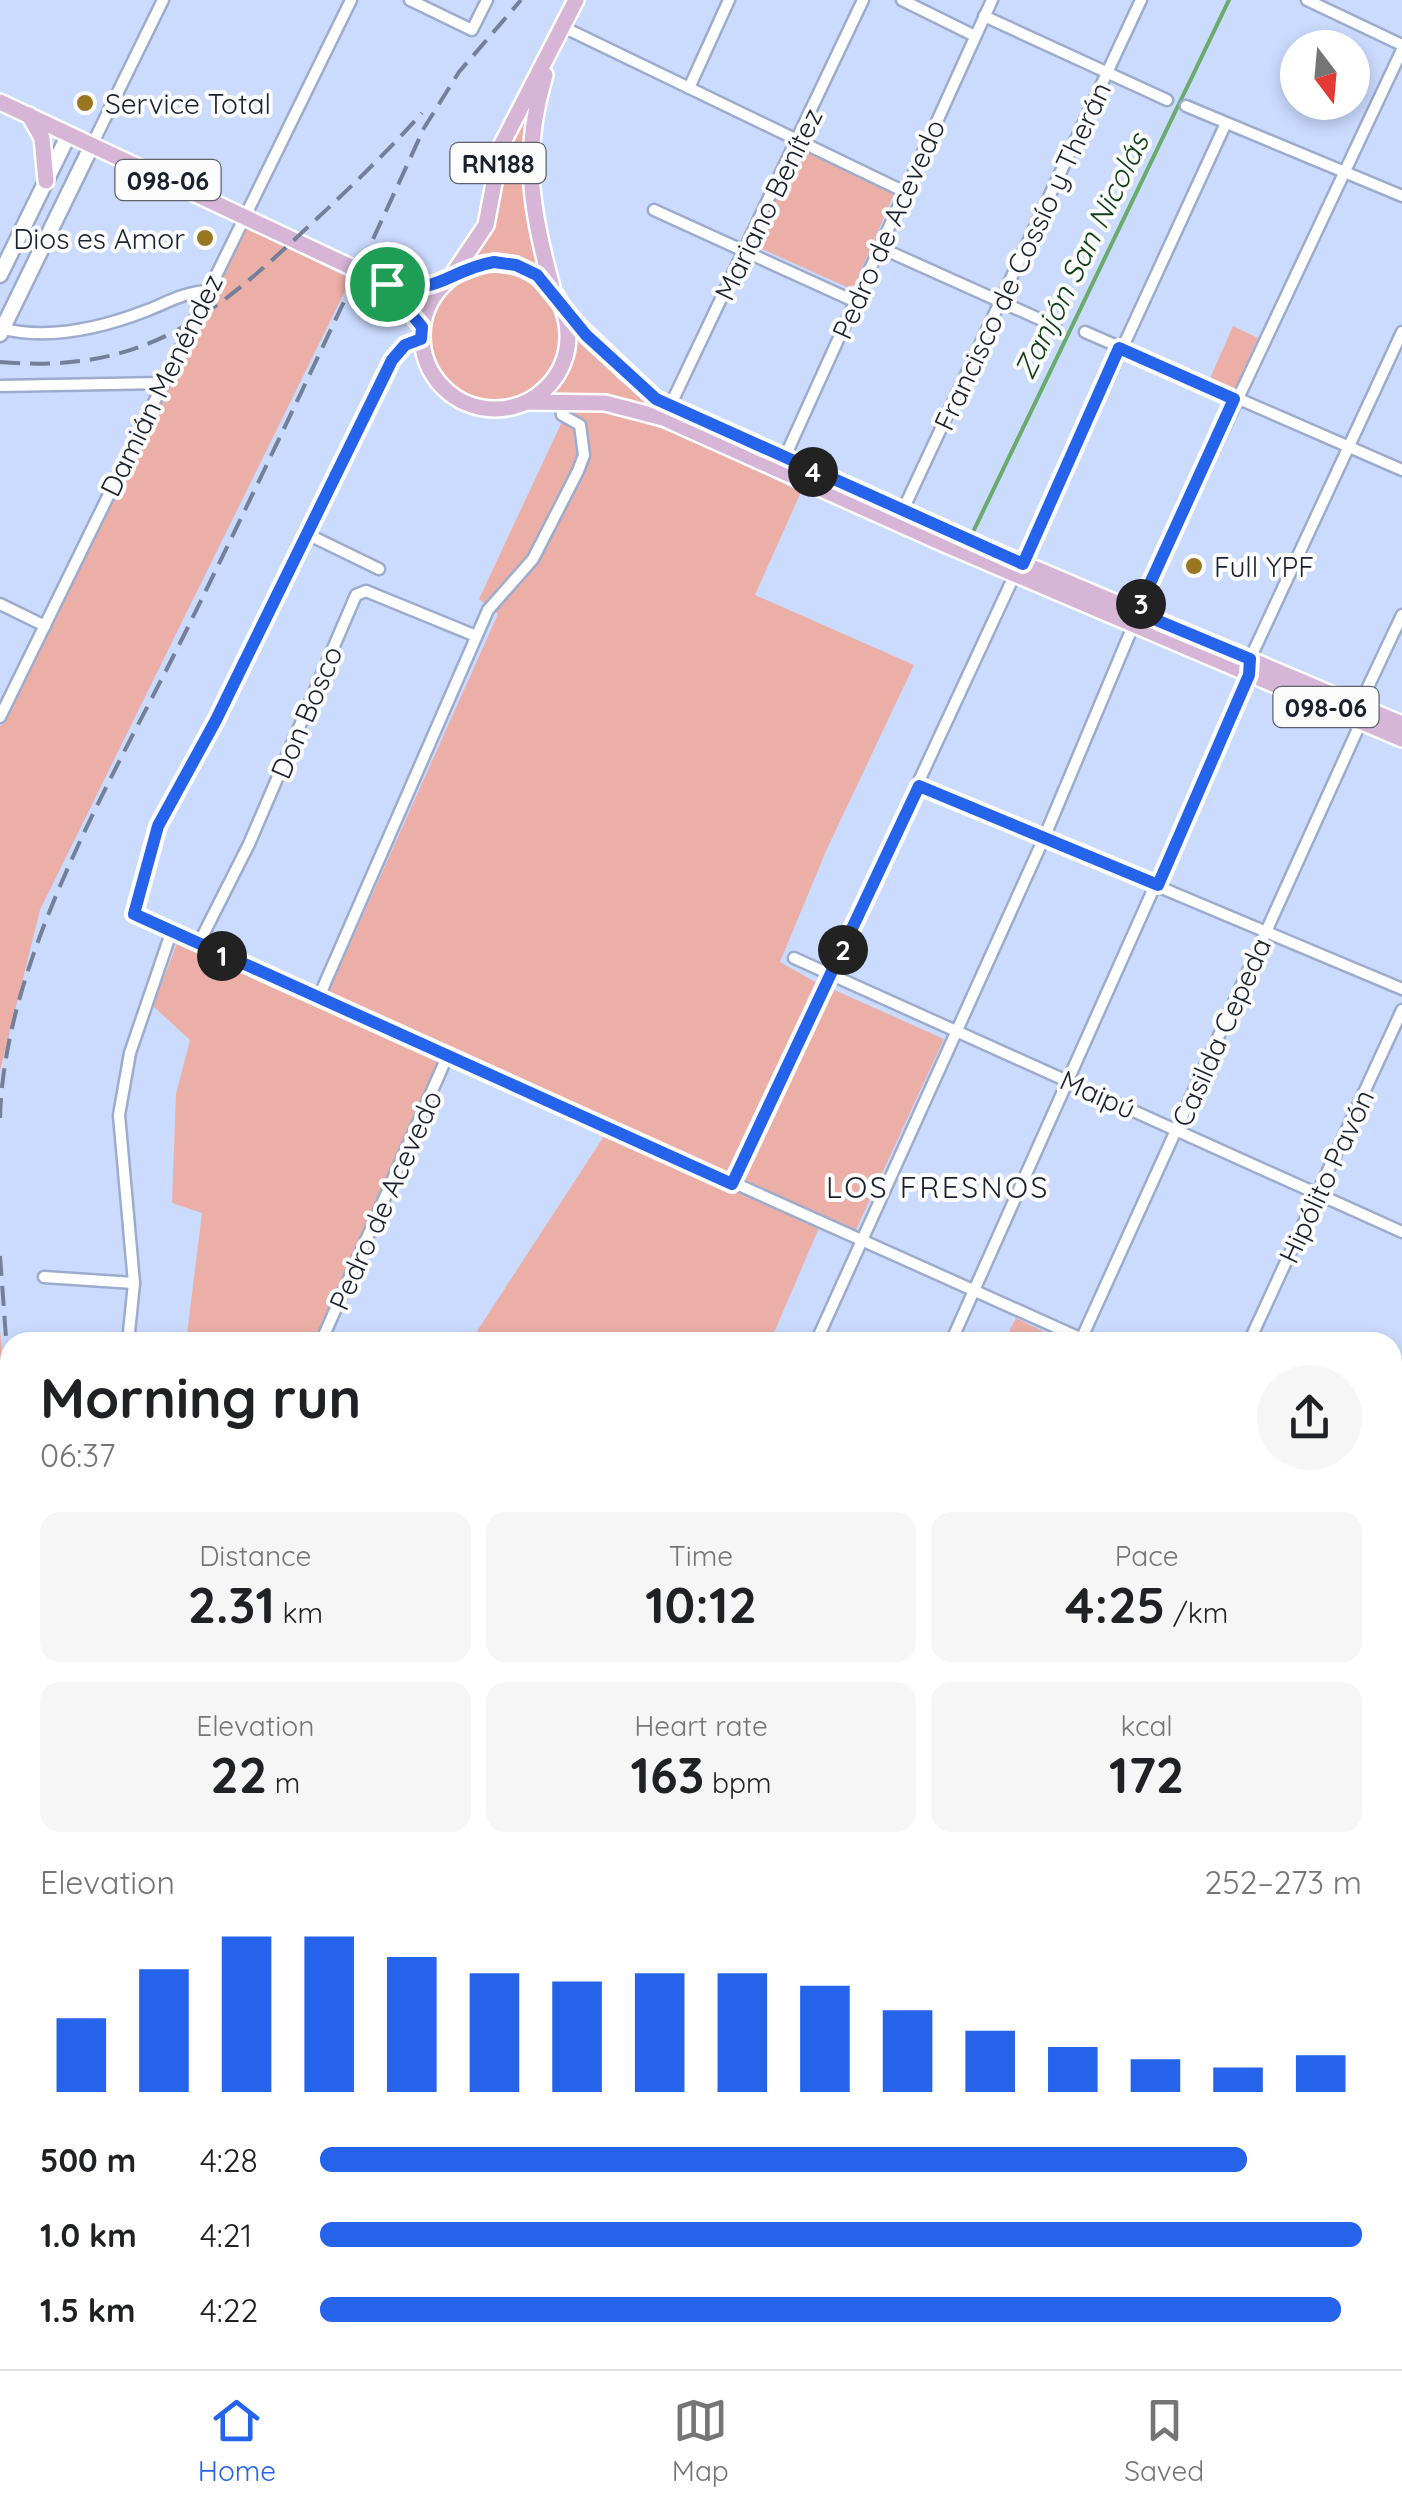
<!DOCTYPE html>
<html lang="en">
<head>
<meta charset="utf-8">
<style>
  :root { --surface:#fff; --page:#f6f6f6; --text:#202124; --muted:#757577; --line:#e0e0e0; --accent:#2563eb }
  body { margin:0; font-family:Quicksand,sans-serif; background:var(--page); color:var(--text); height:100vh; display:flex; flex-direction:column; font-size:38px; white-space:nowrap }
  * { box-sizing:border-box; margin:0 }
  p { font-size:32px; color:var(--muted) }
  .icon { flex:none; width:55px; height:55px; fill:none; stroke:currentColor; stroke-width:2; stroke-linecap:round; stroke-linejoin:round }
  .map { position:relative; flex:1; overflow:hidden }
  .details { position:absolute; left:0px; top:1332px; width:1402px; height:1038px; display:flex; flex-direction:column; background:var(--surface); border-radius:30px 30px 0 0; box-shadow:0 5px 15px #0003 }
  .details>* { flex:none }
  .needle { width:65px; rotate:164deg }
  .tools { position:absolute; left:1280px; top:30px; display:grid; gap:20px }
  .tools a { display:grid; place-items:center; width:90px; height:90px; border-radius:50%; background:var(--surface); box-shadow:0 5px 15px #0003; font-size:50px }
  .pin { position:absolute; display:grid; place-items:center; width:85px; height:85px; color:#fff; margin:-42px; border:5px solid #fff; border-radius:50%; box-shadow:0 2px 10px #0007 }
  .km { position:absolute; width:50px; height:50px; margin:-25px; border-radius:50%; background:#222; color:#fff; font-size:28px; line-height:50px; text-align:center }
  .round { display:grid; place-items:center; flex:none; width:105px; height:105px; border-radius:52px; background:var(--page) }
  .headline { display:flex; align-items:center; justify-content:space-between; height:170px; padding:0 40px }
  h1 { font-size:55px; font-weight:700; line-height:75px }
  .figures { display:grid; grid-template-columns:repeat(3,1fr); gap:15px; height:170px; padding:10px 40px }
  .figures div { display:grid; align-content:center; border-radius:20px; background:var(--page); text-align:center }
  .figures b { font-size:50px; font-weight:700 }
  .figures small { font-size:28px; font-weight:400 }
  .figures p { font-size:28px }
  .chart { height:280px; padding:20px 40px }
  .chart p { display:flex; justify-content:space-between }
  .chart svg { width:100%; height:180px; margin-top:10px; stroke:var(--accent); stroke-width:6 }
  ul { padding:0 40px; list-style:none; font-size:32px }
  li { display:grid; grid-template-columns:160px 120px 1fr; align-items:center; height:75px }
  li i { height:25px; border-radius:12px; background:var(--accent) }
  .tabs { display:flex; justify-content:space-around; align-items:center; height:140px; border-top:2px solid var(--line); background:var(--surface); font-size:28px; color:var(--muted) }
  .tabs a { display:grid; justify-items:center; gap:5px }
  .tabs .current { color:var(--accent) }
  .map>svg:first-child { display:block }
  .green { fill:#ecafa8 }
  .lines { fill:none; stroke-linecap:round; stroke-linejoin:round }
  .stream { stroke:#68ab6d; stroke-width:4 }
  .minor-casing { stroke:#9daccd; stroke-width:15 }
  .secondary-casing { stroke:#9daccd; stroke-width:19 }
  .primary-casing { stroke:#fff; stroke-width:20 }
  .minor { stroke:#fff; stroke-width:10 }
  .secondary { stroke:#fff; stroke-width:14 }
  .primary { stroke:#d6b5d6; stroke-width:15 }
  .rail { stroke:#747f98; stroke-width:4; stroke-dasharray:20 10; stroke-linecap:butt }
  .route-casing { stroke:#fff; stroke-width:20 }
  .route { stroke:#2563eb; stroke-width:12 }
  .poi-dot { fill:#997721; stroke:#fcfcfc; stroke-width:4 }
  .labels { text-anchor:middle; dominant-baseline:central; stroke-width:8; stroke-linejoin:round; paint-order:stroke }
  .shield { fill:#fcfcfc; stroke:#5e626b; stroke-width:2.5 }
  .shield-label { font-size:25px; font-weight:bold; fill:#1a202d }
  .poi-label { font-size:28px; fill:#1a202d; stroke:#fcfcfc; text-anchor:start }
  .street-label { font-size:28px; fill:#1a202d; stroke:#fcfcfc }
  .water-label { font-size:30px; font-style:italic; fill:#0d3e15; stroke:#fcfcfc }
  .neighbourhood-label { font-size:30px; letter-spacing:2.5px; fill:#1a202d; stroke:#fcfcfc }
</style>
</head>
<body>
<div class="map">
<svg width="1402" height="2369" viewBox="0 0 1402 2369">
  <rect width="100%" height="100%" fill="#cbdbfe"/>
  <!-- green -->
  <g class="green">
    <path d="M529 116C517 170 525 217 542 268L497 258 466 264C510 223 490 158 529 116Z"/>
    <polygon points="804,147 894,194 855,284 849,288 753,245 795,151"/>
    <polygon points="244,227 351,279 40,910 0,1071 0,727"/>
    <circle cx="496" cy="336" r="67"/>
    <polygon points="1233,326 1258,338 1233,394 1208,383"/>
    <polygon points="573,328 617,378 654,407 622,400 548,397 566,368"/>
    <path d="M593 410C667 423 734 460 801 492L755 595 914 665 826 851 780 962 817 983 730 1177 328 993 498 614 479 599 567 411Z"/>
    <polygon points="178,941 439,1059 315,1342 186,1342 202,1213 172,1203 176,1094 190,1040 153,1006"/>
    <polygon points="830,988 944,1039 855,1232 744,1183"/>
    <polygon points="606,1133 819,1228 770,1342 470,1342"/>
    <polygon points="1016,1318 1065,1342 1004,1342"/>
    <polygon points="0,1330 10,1448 10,1826 0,1822"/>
    <polygon points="1393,1729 1402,1734 1402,2369 1202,2369 1182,2360 1392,2360"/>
  </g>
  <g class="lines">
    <!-- stream -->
    <polyline class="stream" points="973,532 1229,0"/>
    <!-- minor casing -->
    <g class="minor-casing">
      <g id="minor">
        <polyline points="410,0 472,30 487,0"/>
        <polyline points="902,0 975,36"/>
        <polyline points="1307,0 1402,45"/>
        <polyline points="984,16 1167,100"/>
        <polyline points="563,27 905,192"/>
        <polyline points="689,88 729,0"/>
        <polyline points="1186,106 1402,196"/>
        <polyline points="92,145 163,0"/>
        <polyline points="654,210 856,302"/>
        <polyline points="881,248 1055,326"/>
        <path d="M0 328C49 341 102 328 148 310 168 302 185 292 208 291"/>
        <polyline points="1085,332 1402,470"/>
        <polyline points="421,339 405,345 392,360 215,721 158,825 134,914 1089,1342"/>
        <polyline points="0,386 162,383"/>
        <polyline points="670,406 863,0"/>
        <polyline points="784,459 992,0"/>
        <polyline points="902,512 1141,0"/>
        <polyline points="307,534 379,569"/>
        <polyline points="1023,564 1226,123"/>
        <polyline points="0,604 45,626"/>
        <polyline points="1137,613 1402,50"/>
        <polyline points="1359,706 1402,615"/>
        <polyline points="0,717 351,0"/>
        <polyline points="919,786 1402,989"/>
        <polyline points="198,945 249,844 356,595 366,591 476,636"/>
        <polyline points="794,958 1402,1232"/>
        <polyline points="318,999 488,610 533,559 578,471 584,455 580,425 562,415 560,402"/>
        <polyline points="732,1184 1015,574"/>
        <polyline points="44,1277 134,1283"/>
        <polyline points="128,1342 134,1283 119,1115 130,1053 171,933"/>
        <polyline points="321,1342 447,1057"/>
        <polyline points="816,1342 1044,838 1133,626"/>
        <polyline points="951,1342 1249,675 1250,659 1402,332"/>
        <polyline points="1080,1342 1361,722"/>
        <polyline points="1249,1342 1402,1010"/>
        <polyline points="1392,1415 1402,1394"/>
        <polyline points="1392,1476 1402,1480"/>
        <polyline points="1392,1708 1402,1712"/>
        <polyline points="0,2341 10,2345"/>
        <polyline points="52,2360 78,2369"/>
        <polyline points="504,2369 508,2360"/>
      </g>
    </g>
    <!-- secondary casing -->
    <g class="secondary-casing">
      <g id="secondary">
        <polyline points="0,275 69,134"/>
        <polyline points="0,334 92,145"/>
        <polyline points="0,1827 10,1832"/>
        <polyline points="1156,2360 1176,2369"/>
      </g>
    </g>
    <!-- primary casing -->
    <g class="primary-casing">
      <g id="primary">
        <path d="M545 75C521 155 531 208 552 287"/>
        <polyline points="0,102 387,284 410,288 441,286"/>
        <polyline points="29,115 42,138 46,181"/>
        <circle cx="495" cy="336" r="73"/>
        <polyline points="453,274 486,225 501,146 576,0"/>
        <polyline points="387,284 422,327"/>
        <polyline points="565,313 656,399 902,512 1402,724"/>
        <polyline points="527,402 605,403 663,418 944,544 1402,739"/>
      </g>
    </g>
    <!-- minor -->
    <use href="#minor" class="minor"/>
    <!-- secondary -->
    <use href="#secondary" class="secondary"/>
    <!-- primary -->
    <use href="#primary" class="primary"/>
    <!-- rail -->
    <g class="rail">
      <path d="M0 362C143 374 210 319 309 226 348 190 387 152 422 113"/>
      <path d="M0 1118C4 956 117 771 188 627 269 462 348 295 424 128L459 72 521 0"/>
      <polyline points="0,1256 10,1392"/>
      <polyline points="0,2102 10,2083"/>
    </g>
  </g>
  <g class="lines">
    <!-- route casing -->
    <g class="route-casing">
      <path id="route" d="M494 262 516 265 537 275 586 335 656 399 1023 564 1119 348 1234 399 1137 612 1250 659 1249 675 1158 885 919 786 732 1184 134 914 158 826 216 720 392 360 405 345 421 339 422 327 387 284C443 295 445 271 494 262Z"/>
    </g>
    <!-- route -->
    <use href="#route" class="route"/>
  </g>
  <!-- markers -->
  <g class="poi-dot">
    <circle cx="85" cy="103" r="10"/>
    <circle cx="205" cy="238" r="10"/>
    <circle cx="1194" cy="566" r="10"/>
  </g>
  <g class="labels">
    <!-- shield labels -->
    <g class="shield">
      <rect x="450.5" y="143" width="95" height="40" rx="8"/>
      <rect x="115.5" y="160" width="105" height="40" rx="8"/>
      <rect x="1273.5" y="687" width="105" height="40" rx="8"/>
    </g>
    <g class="shield-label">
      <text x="498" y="163">RN188</text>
      <text x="168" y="180">098-06</text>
      <text x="1326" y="707">098-06</text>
    </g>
    <!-- poi labels -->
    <g class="poi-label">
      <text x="105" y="103">Service Total</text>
      <text x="185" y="238" text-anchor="end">Dios es Amor</text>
      <text x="1214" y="566">Full YPF</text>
    </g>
    <!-- street labels -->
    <g class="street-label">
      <text transform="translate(768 204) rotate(-64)">Mariano Benítez</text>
      <text transform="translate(888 229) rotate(-66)">Pedro de Acevedo</text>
      <text transform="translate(1022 256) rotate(-65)">Francisco de Cossío y Therán</text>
      <text transform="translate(161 385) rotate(-64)">Damián Menéndez</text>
      <text transform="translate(306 712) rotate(-67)">Don Bosco</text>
      <text transform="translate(1221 1032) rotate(-66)">Casilda Cepeda</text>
      <text transform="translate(1098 1094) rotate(24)">Maipú</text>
      <text transform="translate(1326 1176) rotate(-65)">Hipólito Pavón</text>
      <text transform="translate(385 1200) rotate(-66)">Pedro de Acevedo</text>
    </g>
    <!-- water labels -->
    <g class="water-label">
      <text transform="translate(1081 256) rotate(-64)">Zanjón San Nicolás</text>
    </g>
    <!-- neighbourhood labels -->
    <g class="neighbourhood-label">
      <text x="938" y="1187">LOS FRESNOS</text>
    </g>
  </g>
</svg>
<div class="tools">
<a><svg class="needle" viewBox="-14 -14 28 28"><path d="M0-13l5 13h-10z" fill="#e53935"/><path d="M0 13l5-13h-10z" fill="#757577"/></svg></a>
</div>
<div class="pin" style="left:387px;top:284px;background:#1e9e55"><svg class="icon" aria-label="arrive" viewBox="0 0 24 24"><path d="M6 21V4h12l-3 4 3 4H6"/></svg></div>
<b class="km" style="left:222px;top:956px">1</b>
<b class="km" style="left:843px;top:950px">2</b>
<b class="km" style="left:1141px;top:604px">3</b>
<b class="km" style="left:813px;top:472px">4</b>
<section class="details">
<div class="headline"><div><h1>Morning run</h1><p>06:37</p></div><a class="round"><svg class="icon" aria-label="share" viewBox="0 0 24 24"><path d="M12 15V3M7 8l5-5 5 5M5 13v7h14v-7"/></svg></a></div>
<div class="figures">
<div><p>Distance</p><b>2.31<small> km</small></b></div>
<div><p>Time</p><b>10:12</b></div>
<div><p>Pace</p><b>4:25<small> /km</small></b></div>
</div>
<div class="figures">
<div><p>Elevation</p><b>22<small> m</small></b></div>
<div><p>Heart rate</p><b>163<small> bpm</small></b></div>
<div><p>kcal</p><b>172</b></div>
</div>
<div class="chart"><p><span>Elevation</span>252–273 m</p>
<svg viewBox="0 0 160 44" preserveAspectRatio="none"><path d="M5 44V26M15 44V14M25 44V6M35 44V6M45 44V11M55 44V15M65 44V17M75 44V15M85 44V15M95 44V18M105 44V24M115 44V29M125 44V33M135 44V36M145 44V38M155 44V35"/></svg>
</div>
<ul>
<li><b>500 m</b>4:28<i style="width:89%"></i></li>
<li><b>1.0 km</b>4:21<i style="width:100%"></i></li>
<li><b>1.5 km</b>4:22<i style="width:98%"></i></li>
</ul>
</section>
</div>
<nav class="tabs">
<a class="current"><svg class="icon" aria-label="home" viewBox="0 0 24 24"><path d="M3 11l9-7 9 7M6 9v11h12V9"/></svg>Home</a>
<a><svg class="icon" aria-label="map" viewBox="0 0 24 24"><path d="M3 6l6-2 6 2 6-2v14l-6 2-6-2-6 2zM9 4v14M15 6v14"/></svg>Map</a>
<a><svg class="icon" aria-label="saved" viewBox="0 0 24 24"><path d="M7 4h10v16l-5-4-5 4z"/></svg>Saved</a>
</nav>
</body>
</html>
